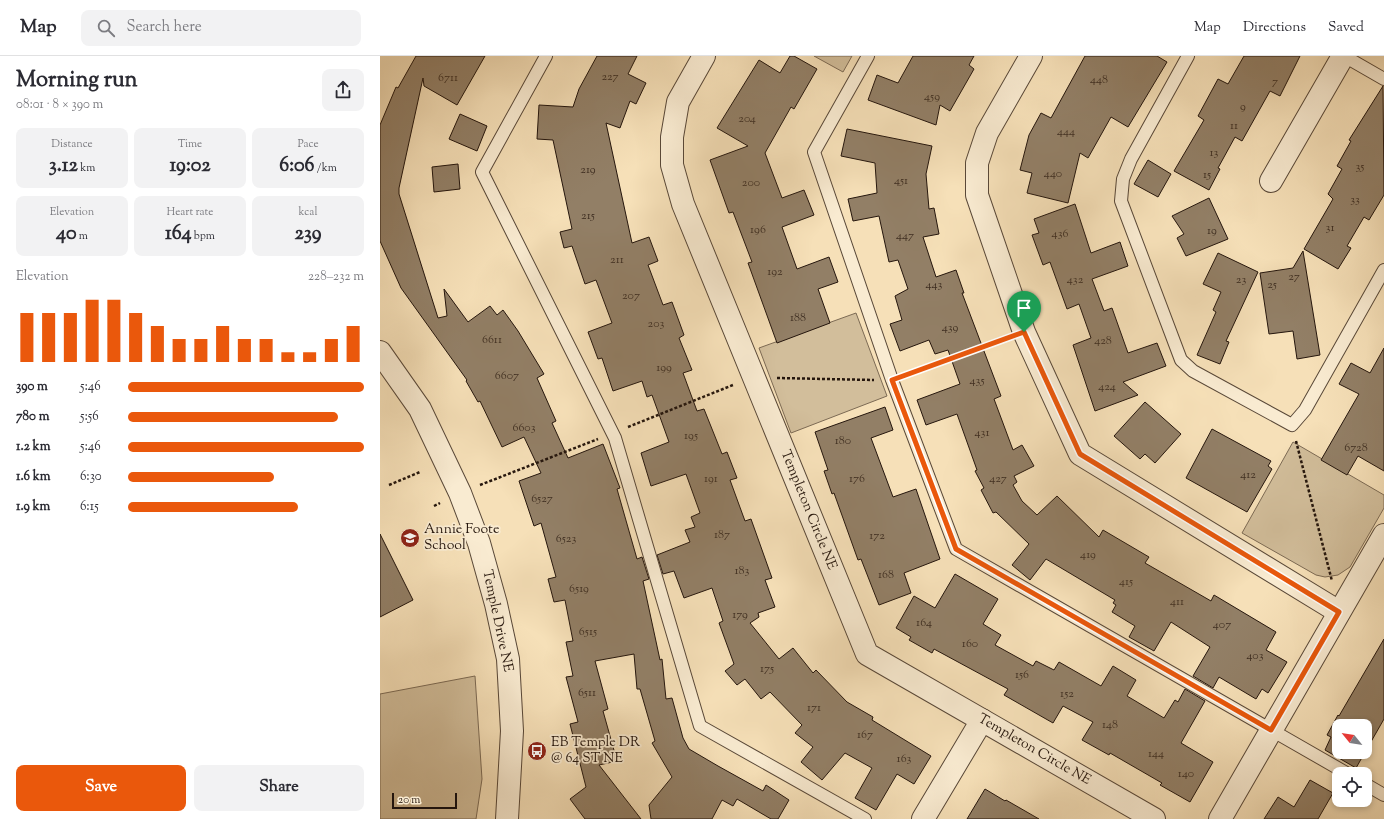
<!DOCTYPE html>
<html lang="en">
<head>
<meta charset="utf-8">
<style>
  :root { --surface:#fff; --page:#f2f2f3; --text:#2b2b33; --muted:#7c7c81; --line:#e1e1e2; --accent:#ea580c }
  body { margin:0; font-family:"Sorts Mill Goudy",serif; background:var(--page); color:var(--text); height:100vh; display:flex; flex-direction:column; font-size:15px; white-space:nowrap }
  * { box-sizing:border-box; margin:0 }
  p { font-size:13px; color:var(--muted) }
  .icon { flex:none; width:22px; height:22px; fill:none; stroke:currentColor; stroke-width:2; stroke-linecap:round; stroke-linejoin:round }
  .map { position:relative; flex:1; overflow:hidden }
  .side { display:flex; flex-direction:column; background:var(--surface); width:380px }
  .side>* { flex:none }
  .needle { width:26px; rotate:300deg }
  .buttons { position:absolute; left:952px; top:663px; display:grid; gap:8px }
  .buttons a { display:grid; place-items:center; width:40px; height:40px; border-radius:8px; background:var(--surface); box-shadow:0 2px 6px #0003; font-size:20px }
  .scale { position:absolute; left:12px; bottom:10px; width:65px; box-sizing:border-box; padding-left:4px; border:2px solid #25160d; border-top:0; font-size:11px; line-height:14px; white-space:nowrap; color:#25160d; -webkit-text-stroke:3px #f9ebd1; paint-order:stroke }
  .pin { position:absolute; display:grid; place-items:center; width:34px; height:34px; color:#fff; margin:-41px -17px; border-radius:50% 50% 50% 0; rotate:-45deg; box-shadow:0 0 4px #0007 }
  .pin .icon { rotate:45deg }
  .round { display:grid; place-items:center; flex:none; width:42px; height:42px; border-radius:8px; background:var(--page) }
  .summary { display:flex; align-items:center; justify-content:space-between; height:68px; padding:0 16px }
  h1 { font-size:22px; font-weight:700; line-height:30px }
  .stats { display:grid; grid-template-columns:repeat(3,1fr); gap:6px; height:68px; padding:4px 16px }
  .stats div { display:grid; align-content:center; border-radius:8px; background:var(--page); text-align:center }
  .stats b { font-size:20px; font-weight:700 }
  .stats small { font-size:11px; font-weight:400 }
  .stats p { font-size:11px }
  .chart { height:112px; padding:8px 16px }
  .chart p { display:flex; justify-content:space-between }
  .chart svg { width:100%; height:72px; margin-top:4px; stroke:var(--accent); stroke-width:6 }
  .cta { display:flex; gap:8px; margin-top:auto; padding:8px 16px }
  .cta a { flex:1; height:46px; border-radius:8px; background:var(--accent); color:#fff; font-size:16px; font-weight:700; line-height:46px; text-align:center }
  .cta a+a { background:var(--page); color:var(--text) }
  ul { padding:0 16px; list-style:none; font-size:13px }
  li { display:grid; grid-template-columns:64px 48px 1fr; align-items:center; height:30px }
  li i { height:10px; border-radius:5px; background:var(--accent) }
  header { display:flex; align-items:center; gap:24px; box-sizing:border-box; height:56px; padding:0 20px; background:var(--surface); border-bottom:1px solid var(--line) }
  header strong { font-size:19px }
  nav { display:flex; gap:22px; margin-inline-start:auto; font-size:14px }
  .search { width:280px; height:36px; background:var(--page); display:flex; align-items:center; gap:10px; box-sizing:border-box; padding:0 14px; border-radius:8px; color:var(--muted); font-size:15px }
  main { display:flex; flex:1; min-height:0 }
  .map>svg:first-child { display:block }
  .green { fill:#d2be9b; stroke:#7c6a54 }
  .building { fill:#927f66; stroke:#25160d; fill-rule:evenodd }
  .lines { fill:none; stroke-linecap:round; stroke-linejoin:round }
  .service-casing { stroke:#594838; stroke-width:14 }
  .minor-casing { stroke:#594838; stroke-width:24 }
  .tertiary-casing { stroke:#594838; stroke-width:24 }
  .path { stroke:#25160d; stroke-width:2.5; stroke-dasharray:3 2; stroke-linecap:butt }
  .service { stroke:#f9ebd1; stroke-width:12 }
  .minor { stroke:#f9ebd1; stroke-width:22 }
  .tertiary { stroke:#f9ebd1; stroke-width:22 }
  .route-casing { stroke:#fff; stroke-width:8 }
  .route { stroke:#ea580c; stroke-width:5 }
  .labels { text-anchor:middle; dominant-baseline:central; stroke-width:3.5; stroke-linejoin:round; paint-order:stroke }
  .number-label { font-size:12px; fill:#403023 }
  .street-label { font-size:14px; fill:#25160d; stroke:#f9ebd1 }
  .poi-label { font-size:14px; fill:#25160d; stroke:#f9ebd1; text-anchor:start }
</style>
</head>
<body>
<header>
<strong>Map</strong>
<div class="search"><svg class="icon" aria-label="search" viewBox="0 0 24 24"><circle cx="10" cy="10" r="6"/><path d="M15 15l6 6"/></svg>Search here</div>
<nav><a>Map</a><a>Directions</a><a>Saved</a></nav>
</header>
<main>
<section class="side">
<div class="summary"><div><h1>Morning run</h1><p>08:01 · 8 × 390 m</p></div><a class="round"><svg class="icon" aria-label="share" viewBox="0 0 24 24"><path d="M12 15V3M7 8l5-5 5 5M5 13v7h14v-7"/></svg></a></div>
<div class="stats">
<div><p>Distance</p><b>3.12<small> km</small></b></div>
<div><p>Time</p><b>19:02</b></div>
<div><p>Pace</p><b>6:06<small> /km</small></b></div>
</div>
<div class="stats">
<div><p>Elevation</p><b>40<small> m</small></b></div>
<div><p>Heart rate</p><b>164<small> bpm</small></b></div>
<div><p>kcal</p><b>239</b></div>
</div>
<div class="chart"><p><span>Elevation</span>228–232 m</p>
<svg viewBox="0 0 160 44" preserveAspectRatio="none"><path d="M5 44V14M15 44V14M25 44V14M35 44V6M45 44V6M55 44V14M65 44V22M75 44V30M85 44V30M95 44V22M105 44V30M115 44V30M125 44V38M135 44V38M145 44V30M155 44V22"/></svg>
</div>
<ul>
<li><b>390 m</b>5:46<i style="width:100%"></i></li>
<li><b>780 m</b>5:56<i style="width:89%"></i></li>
<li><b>1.2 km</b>5:46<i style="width:100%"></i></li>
<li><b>1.6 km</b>6:30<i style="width:62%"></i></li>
<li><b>1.9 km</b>6:15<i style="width:72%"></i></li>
</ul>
<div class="cta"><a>Save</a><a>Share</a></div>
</section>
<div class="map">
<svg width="1004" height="763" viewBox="0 0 1004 763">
  <rect width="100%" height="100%" fill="#f6e0b8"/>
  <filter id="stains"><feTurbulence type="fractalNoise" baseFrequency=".005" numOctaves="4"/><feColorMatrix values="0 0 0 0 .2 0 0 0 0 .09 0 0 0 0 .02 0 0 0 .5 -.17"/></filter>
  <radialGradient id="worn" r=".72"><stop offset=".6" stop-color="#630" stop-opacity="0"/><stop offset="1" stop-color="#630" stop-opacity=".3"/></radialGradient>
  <!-- green -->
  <g class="green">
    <polygon points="434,0 472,0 463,16"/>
    <polygon points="476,257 507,340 411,377 379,292"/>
    <polygon points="913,386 1004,439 1004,452 970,511 958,519 945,521 936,519 862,477"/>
    <polygon points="95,620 102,723 96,763 0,763 0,638"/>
  </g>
  <!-- building -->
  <g class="building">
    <polygon points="36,0 105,0 77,49 44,30 43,22 19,132 19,138 58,262 67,260 64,233 88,266 110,250 117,259 123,254 138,275 164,318 157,322 176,365 172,367 188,402 223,388 240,432 237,433 257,503 262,501 269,523 263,525 280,604 282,603 286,643 292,642 303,682 309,693 338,710 383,735 386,729 409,744 398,763 391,763 357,743 353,750 342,744 332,763 271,763 269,749 292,721 272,687 275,685 260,633 257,633 254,598 215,605 228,653 223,655 237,705 219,709 261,763 205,763 190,743 206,731 190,668 198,666 186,621 193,620 186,586 193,585 185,544 174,546 168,523 176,521 161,467 154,470 139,425 161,417 144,381 122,391 100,345 98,346 86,325 87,324 21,232 0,185 0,69 16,31 18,32"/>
    <polygon points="217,0 257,0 248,18 266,27 256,48 250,45 240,72 226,67 252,187 269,181 278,205 268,209 283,249 292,246 304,279 299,282 312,314 303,317 317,355 324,353 342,398 347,396 357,422 350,424 365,465 371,463 392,522 385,524 395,551 378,557 379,561 370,567 399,603 413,592 433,617 436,614 467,646 493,661 492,664 551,700 534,728 517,718 496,754 475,742 492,712 465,697 442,724 421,706 433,691 415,677 422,669 390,636 381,643 365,623 357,629 345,615 354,608 339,567 343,565 332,532 304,542 294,515 283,518 277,499 310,486 305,474 315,471 311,461 320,457 306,418 271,430 261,397 289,386 272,339 267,341 262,325 233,335 222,302 218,303 208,276 232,267 216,224 205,228 192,190 184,192 180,176 192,173 173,84 157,83 159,49 193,51 199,33"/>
    <polygon points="410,0 414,0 437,13 414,53 411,51 385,97 402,142 424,134 434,159 402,171 417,213 449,201 458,226 438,233 450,267 397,287 368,207 372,206 353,156 349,157 330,104 368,90 337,72 379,4 400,17"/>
    <polygon points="533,0 594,0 589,9 594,13 570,55 560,49 556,69 488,44 497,19 518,27"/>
    <polygon points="705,0 777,0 787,6 748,71 731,61 708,102 700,97 688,147 647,137 652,117 640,114 649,79 661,57 671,62"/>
    <polygon points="864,0 920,0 900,40 890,35 862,85 855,81 838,112 840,113 829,134 794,115 824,64 818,60 838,23 848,28"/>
    <polygon points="1003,30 1004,139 989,164 984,161 967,190 971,192 958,213 924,193 953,143 948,138 962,113 957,110 971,85 969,84"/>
    <polygon points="80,58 107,70 97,95 69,83"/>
    <polygon points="467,73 552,90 546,118 549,153 554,152 559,178 543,181 556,221 576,214 584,237 582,237 621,340 614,343 633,394 642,389 654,410 634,420 637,426 633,429 642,445 657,459 677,440 719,481 723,474 769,501 765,507 831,545 834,539 896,576 886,594 907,606 888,637 882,633 876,643 839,621 833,632 813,620 830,591 791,566 774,595 749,581 755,570 732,556 736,549 733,547 735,544 666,503 650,524 632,509 649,488 616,456 613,457 601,434 604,432 595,415 597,414 577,358 546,369 537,344 580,328 568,294 555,298 549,284 520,295 510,268 522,264 515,240 528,233 518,204 509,206 499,160 473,165 468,143 497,137 495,107 461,100"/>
    <polygon points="768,104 791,118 778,141 754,128"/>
    <polygon points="78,108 80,133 54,136 52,111"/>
    <polygon points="829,142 848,183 806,200 797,182 804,178 792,160"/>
    <polygon points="695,148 711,197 740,186 748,210 712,223 724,255 732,252 748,297 777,287 786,310 743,326 758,339 715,355 693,289 711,282 699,248 687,253 670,206 663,209 652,179 659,177 654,163"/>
    <polygon points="923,195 940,299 917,303 913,275 889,278 880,217 913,212"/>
    <polygon points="838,197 878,216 846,285 849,286 840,308 817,299 836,256 833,254 841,236 823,228"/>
    <polygon points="1004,292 1004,415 978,400 967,419 941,404 979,338 959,328 971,307 990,317"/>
    <polygon points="765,346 801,378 775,407 765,398 760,403 734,380"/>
    <polygon points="505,351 513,374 491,382 513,441 536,433 560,503 524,517 531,537 499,549 481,503 478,504 454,437 452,438 444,415 448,414 435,376"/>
    <polygon points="832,373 891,405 888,410 892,413 867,456 806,422"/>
    <polygon points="0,478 33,544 0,561"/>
    <polygon points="575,518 618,543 603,568 621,579 615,589 653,610 656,605 674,614 679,606 721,630 733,610 756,624 747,640 784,662 795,644 798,646 805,633 825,645 801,687 833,706 810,746 780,729 782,727 730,697 729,699 702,684 713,666 683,650 673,667 624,639 628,633 554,593 552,597 529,584 531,581 516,572 534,540 555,552"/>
    <path d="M1004 583V663L976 712 945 694 951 681 947 679 958 659 959 660ZM959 670H985V696H959Z"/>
    <polygon points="930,724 953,737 938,763 884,763 898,741 914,751"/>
    <polygon points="605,733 625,745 626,744 659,763 587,763"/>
  </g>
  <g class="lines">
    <!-- service casing -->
    <g class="service-casing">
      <g id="service">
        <polyline points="166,0 102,116 235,382 320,670 485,763"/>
        <polyline points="488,0 434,96 512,324 576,493 968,718"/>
        <polyline points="808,0 751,103 743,123 741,145 801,304 813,315 912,369 925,354 1004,214"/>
        <polyline points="964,0 1004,23"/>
        <polyline points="985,728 1004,739"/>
      </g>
    </g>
    <!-- minor casing -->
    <g class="minor-casing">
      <g id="minor">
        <polyline points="324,0 298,46 292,81 292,109 303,148 487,598 774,763"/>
        <polyline points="651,0 607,77 597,107 597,139 644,276 700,398 959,556"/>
        <polyline points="891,125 963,0"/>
        <polyline points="543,763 602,664"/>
        <polyline points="840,763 1004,479"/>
      </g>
    </g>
    <!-- tertiary casing -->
    <g class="tertiary-casing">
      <polyline id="tertiary" points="0,296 40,353 80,437 99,487 116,548 128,603 132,675 127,763"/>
    </g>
    <!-- path -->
    <g class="path">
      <polyline points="528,319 624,283"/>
      <polyline points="397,322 494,324"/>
      <polyline points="248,371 353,329"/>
      <polyline points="916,385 952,525"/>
      <polyline points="9,429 40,416"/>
      <polyline points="100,429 218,383"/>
      <polyline points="54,450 60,447"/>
    </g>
    <!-- service -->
    <use href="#service" class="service"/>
    <!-- minor -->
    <use href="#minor" class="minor"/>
    <!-- tertiary -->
    <use href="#tertiary" class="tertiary"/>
  </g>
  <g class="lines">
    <!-- route casing -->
    <g class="route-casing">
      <polygon id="route" points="644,276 700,398 959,556 891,674 576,493 512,324"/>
    </g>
    <!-- route -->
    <use href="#route" class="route"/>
  </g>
  <!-- icons -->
  <defs>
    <g id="school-disc" transform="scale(1)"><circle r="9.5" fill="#8f2418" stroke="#f9ebd1"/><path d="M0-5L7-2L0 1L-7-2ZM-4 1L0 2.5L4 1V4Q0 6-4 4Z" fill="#fff"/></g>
    <g id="bus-disc" transform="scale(1)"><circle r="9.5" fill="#8f2418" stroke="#f9ebd1"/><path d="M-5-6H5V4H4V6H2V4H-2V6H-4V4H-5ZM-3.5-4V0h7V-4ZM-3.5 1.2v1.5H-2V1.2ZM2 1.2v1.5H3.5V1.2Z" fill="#fff"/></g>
  </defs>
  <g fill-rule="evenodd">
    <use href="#school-disc" x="30" y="482"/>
    <use href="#bus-disc" x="157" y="695"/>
  </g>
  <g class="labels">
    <!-- number labels -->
    <g class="number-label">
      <text x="230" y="21">227</text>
      <text x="68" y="22">6711</text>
      <text x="719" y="24">448</text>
      <text x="895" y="26">7</text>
      <text x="552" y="41">459</text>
      <text x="863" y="51">9</text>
      <text x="367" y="63">204</text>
      <text x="854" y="70">11</text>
      <text x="686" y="76">444</text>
      <text x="834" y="97">13</text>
      <text x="980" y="111">35</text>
      <text x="208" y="114">219</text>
      <text x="673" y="118">440</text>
      <text x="827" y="119">15</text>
      <text x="521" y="125">451</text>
      <text x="371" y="127">200</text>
      <text x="975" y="144">33</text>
      <text x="208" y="160">215</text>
      <text x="950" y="172">31</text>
      <text x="378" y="174">196</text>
      <text x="832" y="175">19</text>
      <text x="680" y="178">436</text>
      <text x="525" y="180">447</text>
      <text x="237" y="204">211</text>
      <text x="395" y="216">192</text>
      <text x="914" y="221">27</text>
      <text x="695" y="224">432</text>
      <text x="861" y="224">23</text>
      <text x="554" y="229">443</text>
      <text x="892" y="229">25</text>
      <text x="251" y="240">207</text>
      <text x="418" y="262">188</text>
      <text x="276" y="268">203</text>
      <text x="570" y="272">439</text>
      <text x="112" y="284">6611</text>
      <text x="723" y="285">428</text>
      <text x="284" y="312">199</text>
      <text x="127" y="320">6607</text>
      <text x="597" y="325">435</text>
      <text x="727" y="331">424</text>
      <text x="144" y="372">6603</text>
      <text x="602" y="377">431</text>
      <text x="311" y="380">195</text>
      <text x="463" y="385">180</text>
      <text x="976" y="392">6728</text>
      <text x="868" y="419">412</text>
      <text x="331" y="423">191</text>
      <text x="477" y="423">176</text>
      <text x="618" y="423">427</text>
      <text x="162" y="443">6527</text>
      <text x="342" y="479">187</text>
      <text x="497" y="480">172</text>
      <text x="186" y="483">6523</text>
      <text x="708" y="499">419</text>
      <text x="362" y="515">183</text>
      <text x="506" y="519">168</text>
      <text x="746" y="526">415</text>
      <text x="199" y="533">6519</text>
      <text x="797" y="546">411</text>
      <text x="360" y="559">179</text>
      <text x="544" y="567">164</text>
      <text x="842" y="569">407</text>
      <text x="208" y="576">6515</text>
      <text x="590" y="588">160</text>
      <text x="875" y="600">403</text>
      <text x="387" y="613">175</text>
      <text x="642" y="619">156</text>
      <text x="207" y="637">6511</text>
      <text x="687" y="638">152</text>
      <text x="434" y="652">171</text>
      <text x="730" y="669">148</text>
      <text x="485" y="679">167</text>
      <text x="776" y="698">144</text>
      <text x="524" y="703">163</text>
      <text x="806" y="718">140</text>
    </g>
    <!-- street labels -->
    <g class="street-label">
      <text transform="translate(428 454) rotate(68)">Templeton Circle NE</text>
      <text transform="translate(117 565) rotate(78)">Temple Drive NE</text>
      <text transform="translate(654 694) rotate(30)">Templeton Circle NE</text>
    </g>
    <!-- poi labels -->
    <g class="poi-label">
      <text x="44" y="474">Annie Foote<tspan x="44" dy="16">School</tspan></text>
      <text x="171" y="687">EB Temple DR<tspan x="171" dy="16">@ 64 ST NE</tspan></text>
    </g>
  </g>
  <rect width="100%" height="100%" filter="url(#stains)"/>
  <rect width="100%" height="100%" fill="url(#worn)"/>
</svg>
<div class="buttons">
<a><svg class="needle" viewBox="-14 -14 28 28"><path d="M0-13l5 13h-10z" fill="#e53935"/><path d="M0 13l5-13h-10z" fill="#7c7c81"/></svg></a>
<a><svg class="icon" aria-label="locate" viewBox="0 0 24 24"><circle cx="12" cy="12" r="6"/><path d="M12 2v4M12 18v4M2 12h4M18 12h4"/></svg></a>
</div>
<div class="scale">20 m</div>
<div class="pin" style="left:644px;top:276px;background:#1e9e55"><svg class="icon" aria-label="arrive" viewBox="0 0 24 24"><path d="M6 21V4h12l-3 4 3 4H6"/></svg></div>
</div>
</main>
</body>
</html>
